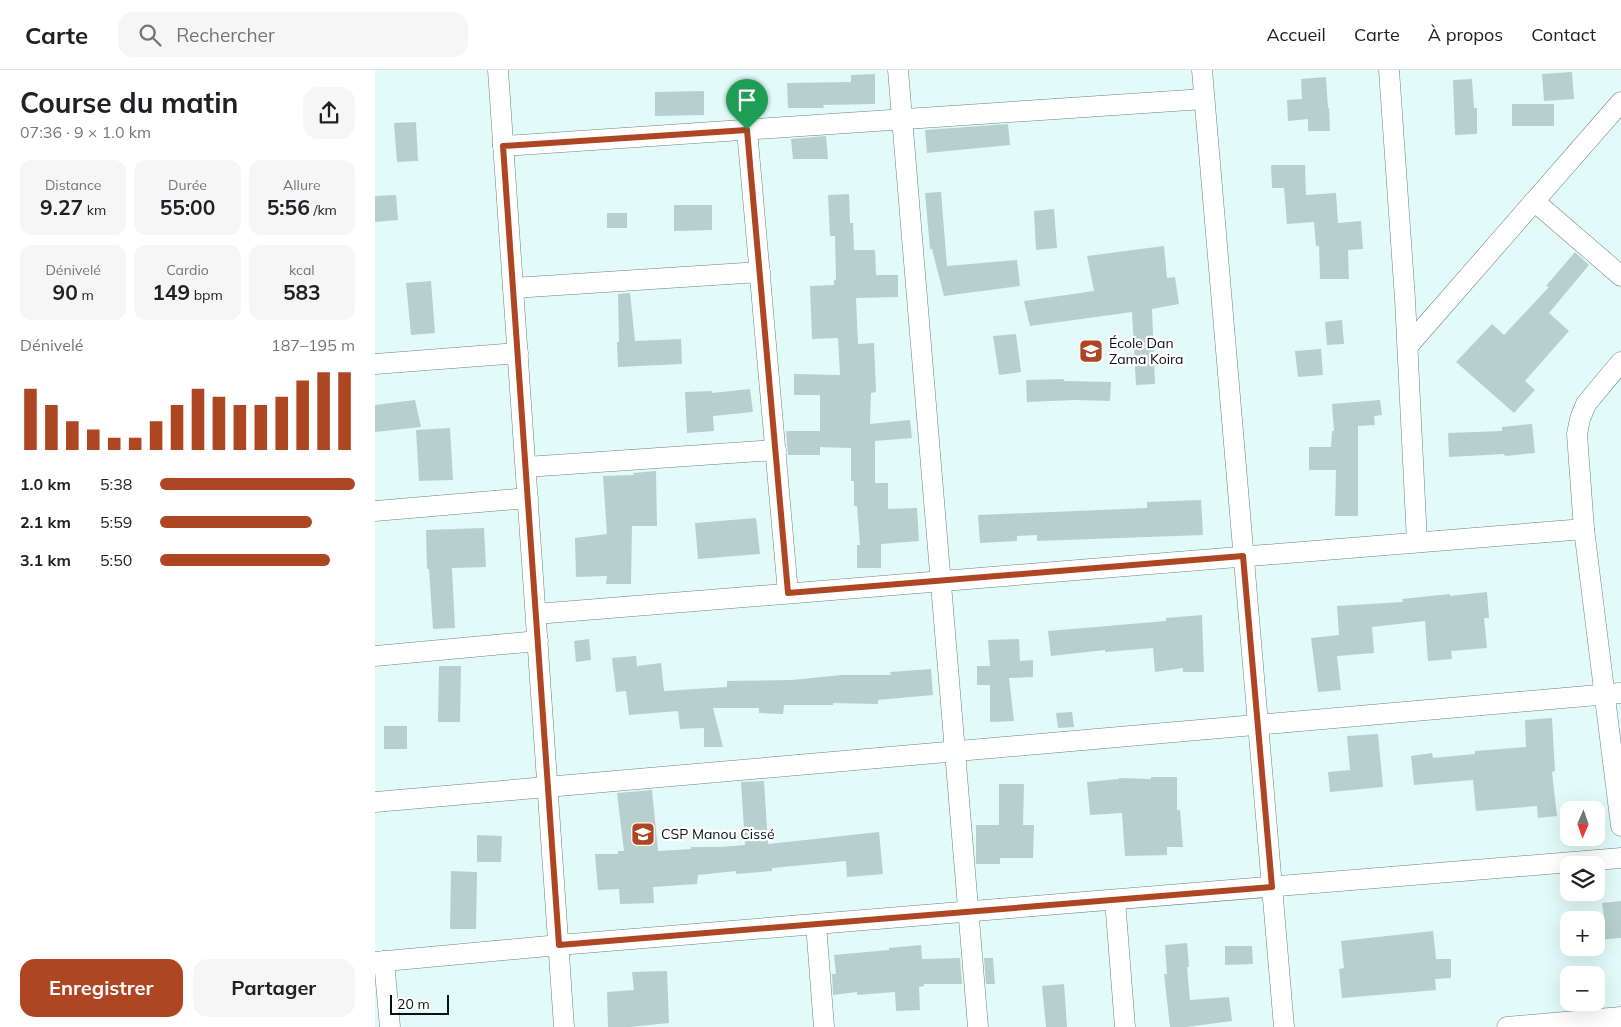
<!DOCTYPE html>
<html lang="fr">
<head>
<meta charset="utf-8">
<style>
  :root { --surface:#fff; --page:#f6f6f6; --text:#202124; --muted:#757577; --line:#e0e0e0; --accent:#ae4624 }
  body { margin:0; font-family:Mulish,sans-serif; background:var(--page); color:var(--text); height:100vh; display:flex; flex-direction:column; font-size:19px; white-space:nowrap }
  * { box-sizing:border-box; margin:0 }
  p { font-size:16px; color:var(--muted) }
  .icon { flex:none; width:28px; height:28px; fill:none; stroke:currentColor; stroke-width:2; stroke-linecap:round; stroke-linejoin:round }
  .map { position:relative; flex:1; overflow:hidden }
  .details { display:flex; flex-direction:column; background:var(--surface); width:375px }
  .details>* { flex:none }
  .needle { width:32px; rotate:182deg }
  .fabs { position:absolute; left:1185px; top:731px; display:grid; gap:10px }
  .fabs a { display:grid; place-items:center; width:45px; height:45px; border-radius:10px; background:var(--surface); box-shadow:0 5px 20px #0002; font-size:25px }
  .scale { position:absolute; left:15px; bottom:12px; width:59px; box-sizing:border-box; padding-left:5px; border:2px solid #081110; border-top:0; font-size:14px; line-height:18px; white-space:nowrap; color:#081110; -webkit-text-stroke:4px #fff; paint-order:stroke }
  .pin { position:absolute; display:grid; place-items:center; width:42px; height:42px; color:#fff; margin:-51px -21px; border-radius:50% 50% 50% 0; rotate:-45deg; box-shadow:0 0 5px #0007 }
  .pin .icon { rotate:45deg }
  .round { display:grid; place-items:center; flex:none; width:52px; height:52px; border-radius:15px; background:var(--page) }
  .headline { display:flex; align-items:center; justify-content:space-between; height:85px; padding:0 20px }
  h1 { font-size:28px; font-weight:700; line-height:38px }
  .stats { display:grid; grid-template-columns:repeat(3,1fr); gap:8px; height:85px; padding:5px 20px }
  .stats div { display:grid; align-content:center; border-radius:12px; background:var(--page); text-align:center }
  .stats b { font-size:21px; font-weight:700 }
  .stats small { font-size:14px; font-weight:400 }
  .stats p { font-size:14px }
  .chart { height:140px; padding:10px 20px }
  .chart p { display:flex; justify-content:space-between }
  .chart svg { width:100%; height:90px; margin-top:5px; stroke:var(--accent); stroke-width:6 }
  .primary-button { display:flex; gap:10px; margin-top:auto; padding:10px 20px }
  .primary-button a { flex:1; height:58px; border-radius:15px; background:var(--accent); color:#fff; font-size:20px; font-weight:700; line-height:58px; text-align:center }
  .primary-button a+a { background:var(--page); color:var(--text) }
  ul { padding:0 20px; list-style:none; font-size:16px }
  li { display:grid; grid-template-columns:80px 60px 1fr; align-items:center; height:38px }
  li i { height:12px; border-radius:6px; background:var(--accent) }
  header { display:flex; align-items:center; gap:30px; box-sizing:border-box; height:70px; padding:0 25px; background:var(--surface); border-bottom:1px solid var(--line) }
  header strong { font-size:24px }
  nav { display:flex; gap:28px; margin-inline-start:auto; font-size:18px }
  .search { width:350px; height:45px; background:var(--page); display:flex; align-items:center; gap:12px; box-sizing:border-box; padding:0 18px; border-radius:15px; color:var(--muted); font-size:19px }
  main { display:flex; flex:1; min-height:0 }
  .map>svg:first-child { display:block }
  .building { fill:#b7d0cd }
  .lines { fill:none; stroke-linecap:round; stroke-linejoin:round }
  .minor-casing { stroke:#6b8280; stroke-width:21 }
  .minor { stroke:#fff; stroke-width:20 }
  .route-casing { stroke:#fff; stroke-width:10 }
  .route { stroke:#ae4624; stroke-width:6 }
  .labels { text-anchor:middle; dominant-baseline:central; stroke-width:4.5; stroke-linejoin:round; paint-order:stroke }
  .poi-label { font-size:14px; fill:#081110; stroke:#fff; text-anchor:start }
</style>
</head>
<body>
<header>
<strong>Carte</strong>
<div class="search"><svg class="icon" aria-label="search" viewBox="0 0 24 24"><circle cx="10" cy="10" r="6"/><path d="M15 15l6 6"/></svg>Rechercher</div>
<nav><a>Accueil</a><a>Carte</a><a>À propos</a><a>Contact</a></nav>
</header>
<main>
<section class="details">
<div class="headline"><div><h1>Course du matin</h1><p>07:36 · 9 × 1.0 km</p></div><a class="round"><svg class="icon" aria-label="share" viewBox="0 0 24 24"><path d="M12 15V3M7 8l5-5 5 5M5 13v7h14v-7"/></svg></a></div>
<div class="stats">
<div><p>Distance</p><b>9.27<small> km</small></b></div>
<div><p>Durée</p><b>55:00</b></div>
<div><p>Allure</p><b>5:56<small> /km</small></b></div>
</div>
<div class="stats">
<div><p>Dénivelé</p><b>90<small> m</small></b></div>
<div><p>Cardio</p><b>149<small> bpm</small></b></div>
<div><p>kcal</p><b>583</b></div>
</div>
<div class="chart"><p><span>Dénivelé</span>187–195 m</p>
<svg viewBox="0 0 160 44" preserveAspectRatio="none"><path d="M5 44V14M15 44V22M25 44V30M35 44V34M45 44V38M55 44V38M65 44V30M75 44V22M85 44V14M95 44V18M105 44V22M115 44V22M125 44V18M135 44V10M145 44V6M155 44V6"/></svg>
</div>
<ul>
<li><b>1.0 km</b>5:38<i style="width:100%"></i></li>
<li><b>2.1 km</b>5:59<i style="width:78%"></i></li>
<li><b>3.1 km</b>5:50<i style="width:87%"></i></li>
</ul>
<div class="primary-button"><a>Enregistrer</a><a>Partager</a></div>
</section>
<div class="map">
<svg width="1246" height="957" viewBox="0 0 1246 957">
  <rect width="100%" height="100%" fill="#e2fbf8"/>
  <!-- building -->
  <g class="building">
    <polygon points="1197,2 1199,29 1169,31 1167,4"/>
    <polygon points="500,4 500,34 448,35 449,38 413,38 412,13 476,12 476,5"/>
    <polygon points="951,7 953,38 954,38 955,61 933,61 933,49 913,51 912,30 927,29 926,9"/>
    <polygon points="1097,9 1099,38 1102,38 1102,64 1080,65 1078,10"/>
    <polygon points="329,21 329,45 280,46 280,22"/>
    <rect x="1137" y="34" width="42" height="22"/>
    <polygon points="41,52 43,91 22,92 19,53"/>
    <polygon points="633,54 635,75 552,83 550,60"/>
    <polygon points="451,66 453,89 418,89 416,69"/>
    <polygon points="896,95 930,95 931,125 961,123 963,153 986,151 988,179 973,180 974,209 945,209 944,176 941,176 939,152 912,154 909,118 897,118"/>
    <polygon points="566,122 572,196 642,190 645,216 569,226 557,179 555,179 550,123"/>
    <polygon points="474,124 475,153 478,153 479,180 500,180 501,205 523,205 523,227 481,228 483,274 499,273 501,322 496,323 495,354 535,350 537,368 500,371 500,413 513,413 513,439 542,438 544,471 506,474 506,498 482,498 482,475 485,475 482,436 479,436 479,411 476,411 476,378 445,377 445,385 413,385 411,361 445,361 445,325 419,325 419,304 465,305 463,268 437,269 435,216 459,215 459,210 461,210 460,166 455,166 453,125"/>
    <polygon points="21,125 23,150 0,152 0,126"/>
    <polygon points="299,135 337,135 337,160 299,161"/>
    <polygon points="679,139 682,178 661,180 659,141"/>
    <rect x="232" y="143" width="20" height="15"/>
    <polygon points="789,176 792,208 800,207 804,234 777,239 780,314 761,315 757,242 655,256 649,231 719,221 712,186"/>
    <polygon points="1200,182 1214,195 1174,243 1194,261 1150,311 1160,320 1139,343 1081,292 1117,254 1129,265 1174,217 1171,216"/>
    <polygon points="56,211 60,263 36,265 31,213"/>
    <polygon points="255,223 260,271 306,269 307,294 243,297 242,272 244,272 243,224"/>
    <polygon points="967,250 969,274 952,275 950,252"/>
    <polygon points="641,264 646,302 624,305 618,266"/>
    <polygon points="946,279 948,305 923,307 920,281"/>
    <polygon points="689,309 689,311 736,312 735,331 700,330 652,332 651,310"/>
    <polygon points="375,319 378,342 338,346 339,361 312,363 310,322 337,321 337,323"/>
    <polygon points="40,330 46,357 0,362 0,335"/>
    <polygon points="1005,330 1007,345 999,346 1000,355 983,356 983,446 960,446 961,400 934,400 934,377 956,377 957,361 959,361 957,334"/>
    <polygon points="1157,354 1160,383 1130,386 1129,384 1074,387 1073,363 1127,361 1127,357"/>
    <polygon points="75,358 78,410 44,411 41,360"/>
    <polygon points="281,401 282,456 257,456 256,514 231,514 232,506 201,507 200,468 232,464 228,406 259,405 258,403"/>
    <polygon points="826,430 828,465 662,471 662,465 642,466 642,471 605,473 603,445 772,438 772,432"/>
    <polygon points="381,448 385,484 323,489 320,453"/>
    <polygon points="109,458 111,497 77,498 80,558 58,559 54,499 52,499 51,460"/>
    <polygon points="1112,522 1114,548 1109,548 1112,578 1076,581 1077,589 1053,591 1050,551 997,557 999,583 962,586 966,620 943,622 936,568 964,565 962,536 1028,532 1027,529 1075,524 1075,526"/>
    <polygon points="827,545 829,602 808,602 808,598 780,602 778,578 730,582 730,580 676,586 673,561 791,551 791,548"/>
    <polygon points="214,569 216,590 201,592 199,571"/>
    <polygon points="644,569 645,591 658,590 658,607 634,608 639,651 615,652 615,615 602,615 602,596 615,596 613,570"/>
    <polygon points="261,586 262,596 286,593 289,621 352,617 352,611 416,610 467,605 516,605 515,602 556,599 558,625 503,630 503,634 458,633 458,635 409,635 408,644 384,643 384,638 338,638 348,677 329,677 329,658 305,659 303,641 254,645 251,621 241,622 237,588"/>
    <polygon points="64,596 86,596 85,652 63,652"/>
    <polygon points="697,642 699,657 683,658 681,643"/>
    <polygon points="1177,648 1180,701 1177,702 1182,746 1163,748 1162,736 1101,741 1098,710 1039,715 1036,686 1057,683 1058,688 1100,684 1100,681 1151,677 1150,650"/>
    <rect x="9" y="656" width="23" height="23"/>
    <polygon points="1003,664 1008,717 955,722 953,702 975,700 972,666"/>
    <polygon points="776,707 802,707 802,740 805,740 808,777 792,777 792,785 750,786 747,743 715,745 712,712 744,709 744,708 776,709"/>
    <polygon points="389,711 393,774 504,762 508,804 472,807 471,791 397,798 397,801 361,804 361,801 323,805 322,814 278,817 279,833 245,834 244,819 223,820 220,784 243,784 243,781 249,781 242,723 277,720 283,781 316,779 316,777 345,777 370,775 366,712"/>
    <polygon points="624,714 649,714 648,755 659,755 658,788 625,788 625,794 601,794 601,755 624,755"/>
    <polygon points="102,765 127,766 126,792 102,792"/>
    <polygon points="76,801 102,802 101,859 75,859"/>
    <polygon points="1246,831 1246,868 1221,870 1221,850 1197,850 1229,847 1227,833"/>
    <polygon points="1058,861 1061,889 1076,889 1076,908 1060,909 1061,920 967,928 964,899 969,898 966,871"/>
    <polygon points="812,873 814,897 812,897 815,930 854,927 857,951 811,957 795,957 789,904 792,904 790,875"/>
    <polygon points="546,875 547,889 585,888 587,914 549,914 549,916 544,917 545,940 521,941 520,922 482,925 482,922 458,925 457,904 461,904 459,885 514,880 514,878"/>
    <polygon points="850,876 877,876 878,894 850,895"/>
    <polygon points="609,888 618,888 620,914 611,914"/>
    <polygon points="292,901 294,953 254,957 233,957 232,922 259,920 257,902"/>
    <polygon points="689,914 692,957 671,957 667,916"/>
  </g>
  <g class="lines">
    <!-- minor casing -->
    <g class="minor-casing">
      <g id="minor">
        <polyline points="123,0 189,957"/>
        <polyline points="523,0 603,957"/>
        <polyline points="827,0 909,957"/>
        <polyline points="1014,0 1030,229 1042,472"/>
        <polyline points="372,60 413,523"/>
        <polyline points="128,76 829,29"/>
        <polyline points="1159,131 1246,206"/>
        <polyline points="138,218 385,202"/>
        <polyline points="1033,276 1246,32"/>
        <polyline points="1246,292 1211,334 1205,349 1202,364 1209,459 1246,756"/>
        <polyline points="0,294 143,283"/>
        <polyline points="151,397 401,380"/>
        <polyline points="0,441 153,428"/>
        <polyline points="161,544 1209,459"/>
        <polyline points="0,586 163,571"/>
        <polyline points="0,732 1246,623"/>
        <polyline points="740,830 750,957"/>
        <polyline points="441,854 449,957"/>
        <polyline points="9,891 15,957"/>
        <polyline points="0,892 184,875 1246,788"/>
        <polyline points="1132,957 1246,947"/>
      </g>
    </g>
    <!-- minor -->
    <use href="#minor" class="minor"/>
  </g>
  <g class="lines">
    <!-- route casing -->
    <g class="route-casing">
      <polygon id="route" points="372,60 413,523 868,486 897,817 184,875 128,76"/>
    </g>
    <!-- route -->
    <use href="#route" class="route"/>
  </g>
  <!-- icons -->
  <defs>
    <g id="school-square" transform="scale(1.25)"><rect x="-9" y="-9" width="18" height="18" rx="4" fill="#ae4624" stroke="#fff"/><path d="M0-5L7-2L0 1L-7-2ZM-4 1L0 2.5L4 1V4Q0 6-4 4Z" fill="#fff"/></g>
  </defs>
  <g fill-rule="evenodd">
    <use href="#school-square" x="716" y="281"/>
    <use href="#school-square" x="268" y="764"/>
  </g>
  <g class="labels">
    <!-- poi labels -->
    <g class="poi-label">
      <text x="734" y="273">École Dan<tspan x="734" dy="16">Zama Koira</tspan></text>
      <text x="286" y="764">CSP Manou Cissé</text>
    </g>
  </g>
</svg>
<div class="fabs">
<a><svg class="needle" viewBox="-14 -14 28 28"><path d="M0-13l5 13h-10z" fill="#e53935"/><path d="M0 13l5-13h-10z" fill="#757577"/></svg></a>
<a><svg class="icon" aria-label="layers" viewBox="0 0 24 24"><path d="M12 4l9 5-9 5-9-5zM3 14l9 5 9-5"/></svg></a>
<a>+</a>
<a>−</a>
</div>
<div class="scale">20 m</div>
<div class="pin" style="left:372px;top:60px;background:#1e9e55"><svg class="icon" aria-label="arrive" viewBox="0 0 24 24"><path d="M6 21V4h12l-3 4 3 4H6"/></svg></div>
</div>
</main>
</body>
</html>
